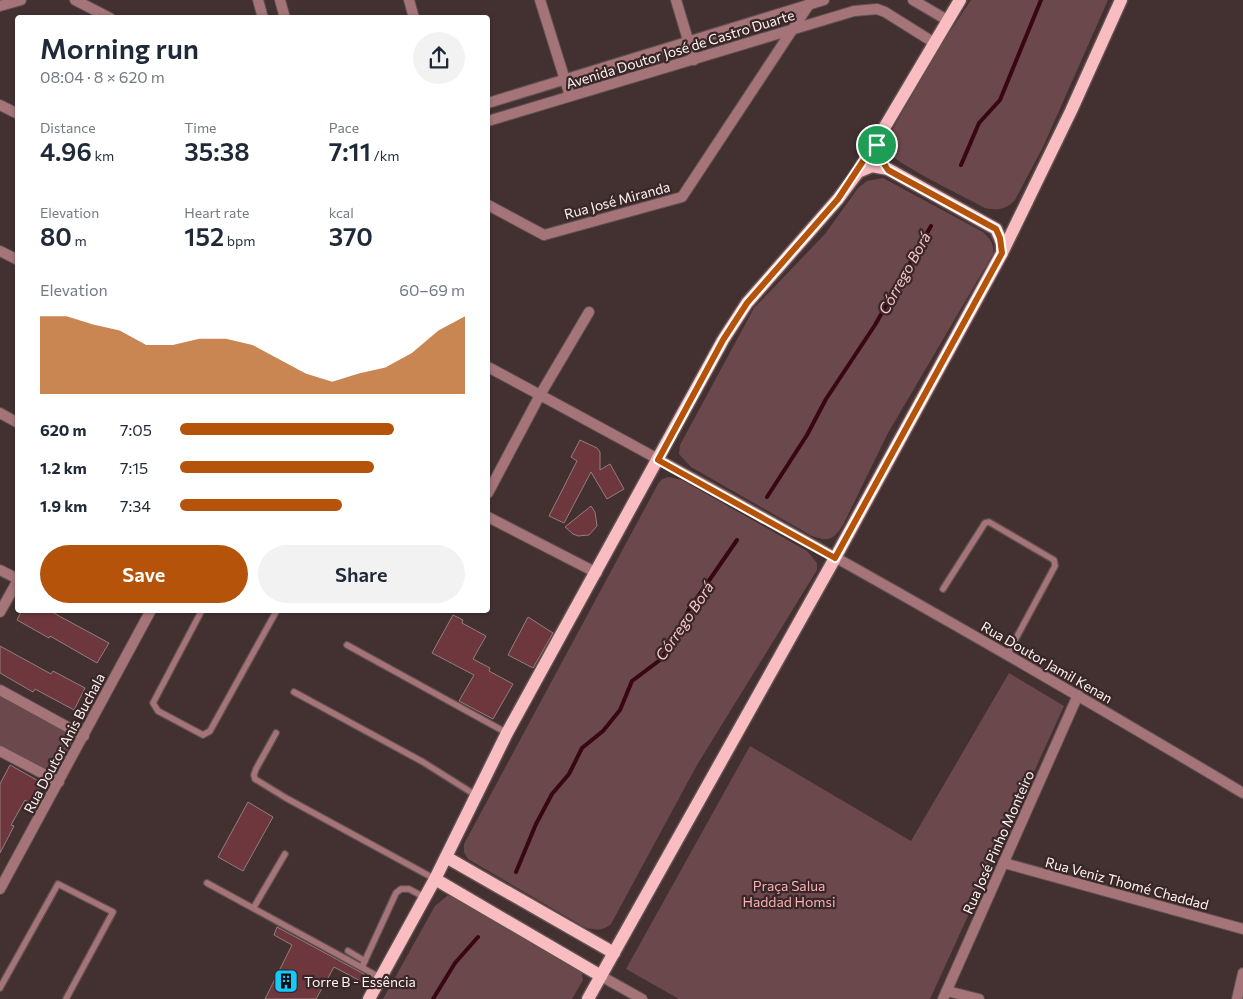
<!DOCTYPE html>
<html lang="en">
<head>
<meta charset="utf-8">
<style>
  :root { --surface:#fff; --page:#f2f2f3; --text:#1f2937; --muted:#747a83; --accent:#b45309 }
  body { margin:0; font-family:Commissioner,sans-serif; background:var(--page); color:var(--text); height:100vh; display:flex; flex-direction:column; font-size:19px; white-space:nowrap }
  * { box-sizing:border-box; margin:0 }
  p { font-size:16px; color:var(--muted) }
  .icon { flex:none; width:28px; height:28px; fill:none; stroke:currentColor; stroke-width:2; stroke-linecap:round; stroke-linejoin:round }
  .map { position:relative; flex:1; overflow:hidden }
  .details { position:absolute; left:15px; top:15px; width:475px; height:598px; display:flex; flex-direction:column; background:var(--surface); border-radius:5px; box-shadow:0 1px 4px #0004 }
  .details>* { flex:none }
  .pin { position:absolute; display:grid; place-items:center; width:42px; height:42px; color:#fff; margin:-21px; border:2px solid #fff; border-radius:50%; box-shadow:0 1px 5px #0007 }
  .round { display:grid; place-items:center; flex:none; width:52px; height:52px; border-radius:26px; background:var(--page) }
  .headline { display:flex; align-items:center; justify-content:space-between; height:85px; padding:0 25px }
  h1 { font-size:28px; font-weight:600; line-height:38px }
  .metrics { display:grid; grid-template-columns:repeat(3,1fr); gap:8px; height:85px; padding:5px 25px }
  .metrics div { display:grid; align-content:center }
  .metrics b { font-size:25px; font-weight:600 }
  .metrics small { font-size:14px; font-weight:400 }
  .metrics p { font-size:14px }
  .chart { height:140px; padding:10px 25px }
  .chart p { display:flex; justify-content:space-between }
  .chart svg { width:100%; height:90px; margin-top:5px; fill:var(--accent); opacity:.7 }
  .action { display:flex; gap:10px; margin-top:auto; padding:10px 25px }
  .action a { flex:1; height:58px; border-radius:30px; background:var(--accent); color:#fff; font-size:20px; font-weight:600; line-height:58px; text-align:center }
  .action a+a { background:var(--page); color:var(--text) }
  ul { padding:0 25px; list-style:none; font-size:16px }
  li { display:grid; grid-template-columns:80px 60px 1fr; align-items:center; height:38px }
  li i { height:12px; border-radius:6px; background:var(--accent) }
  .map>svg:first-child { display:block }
  .green { fill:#6b484b }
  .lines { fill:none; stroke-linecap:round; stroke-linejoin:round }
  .stream { stroke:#380711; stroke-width:4 }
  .building { fill:#6d373d; stroke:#937d7e }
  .service-casing { stroke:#615051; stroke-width:8 }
  .minor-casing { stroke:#615051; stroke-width:12 }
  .primary-casing { stroke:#615051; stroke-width:15 }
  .service { stroke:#a57478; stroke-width:5.5 }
  .minor { stroke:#a57478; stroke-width:10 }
  .primary { stroke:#f9bdc1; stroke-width:12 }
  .route-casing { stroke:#fff; stroke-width:10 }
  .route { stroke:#b45309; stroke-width:6 }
  .labels { text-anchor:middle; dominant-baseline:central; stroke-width:4.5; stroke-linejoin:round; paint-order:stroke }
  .street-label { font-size:14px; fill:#fef2f2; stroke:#392728 }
  .park-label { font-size:14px; fill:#f8b0b5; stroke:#392728 }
  .poi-label { font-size:14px; fill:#fef2f2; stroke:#392728; text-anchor:start }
  .water-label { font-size:15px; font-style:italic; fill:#fcc5c8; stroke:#392728 }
</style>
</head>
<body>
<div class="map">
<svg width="1243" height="999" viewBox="0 0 1243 999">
  <rect width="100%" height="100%" fill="#433132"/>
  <!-- green -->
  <g class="green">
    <path d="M971 0H1108L1043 147 1015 200C1007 209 997 211 985 208 969 199 896 164 890 153 886 146 888 140 890 134L937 51Z"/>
    <path d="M883 178 983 232C991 239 994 244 993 254L888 433 843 525C833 540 829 542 812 536L691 467 679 454 680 445 754 308 825 234 858 188 867 181Z"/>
    <path d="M669 477 682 480 807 551 817 563V570L697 765 611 924C603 931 596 930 586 928L468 859 464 852V844L658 484 662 479Z"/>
    <polygon points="1009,673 1064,706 930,999 679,999 626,969 750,746 911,841"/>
    <polygon points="0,695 75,735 55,775 0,746"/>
    <polygon points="447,896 453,896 581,969 583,980 572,999 383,999 435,906"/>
  </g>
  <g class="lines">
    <!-- stream -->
    <g class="stream">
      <polyline points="961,165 979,123 1000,100 1041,0"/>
      <polyline points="767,497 807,435 826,399 875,325 931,226"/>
      <polyline points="516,872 536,824 552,794 569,774 582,748 603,731 620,710 632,681 660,660 673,642 688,611 737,540"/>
      <polyline points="433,999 455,963 478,937"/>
    </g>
  </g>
  <!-- building -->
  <g class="building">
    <polygon points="580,440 597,448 600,452 600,470 610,464 624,489 607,499 591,472 564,523 549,516 577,461 571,457"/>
    <polygon points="591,506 595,512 597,526 589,535 578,536 573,534 565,527"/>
    <polygon points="22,610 48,610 109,643 97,663 50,636 49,638 17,620"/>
    <polygon points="453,615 463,620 462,623 486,636 473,659 490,668 489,671 513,684 493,719 459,701 474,675 432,653"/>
    <polygon points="528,617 553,633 533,668 508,655"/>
    <polygon points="0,646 51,674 53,671 85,688 74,710 35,689 33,692 0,673"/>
    <polygon points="10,765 42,783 31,804 25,800 11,825 14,826 0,853 0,784"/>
    <polygon points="248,802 273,817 243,871 218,857"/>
    <polygon points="277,927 364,974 366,984 334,967 316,999 265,999 292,945 274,935"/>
  </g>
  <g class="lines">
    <!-- service casing -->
    <g class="service-casing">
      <g id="service">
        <polyline points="943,589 985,523 989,522 1054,560 1055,566 1007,655"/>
        <polyline points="202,610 153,703 158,711 203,735 210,731 277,610"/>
        <polyline points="347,645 507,733"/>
        <polyline points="294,692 423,762 477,796"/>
        <polyline points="276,733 256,769 254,775 255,779 286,798 435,879"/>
        <polyline points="207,883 381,978"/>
        <polyline points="254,907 285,854"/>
        <polyline points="348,951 365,961"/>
        <polyline points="362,967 396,893 401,889 409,889 424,897"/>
        <polyline points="0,988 58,884 113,912 66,999"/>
      </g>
    </g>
    <!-- minor casing -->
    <g class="minor-casing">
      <g id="minor">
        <polyline points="75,0 110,18"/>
        <polyline points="258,0 263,18"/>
        <polyline points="280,0 285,18"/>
        <polyline points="409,0 414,18"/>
        <polyline points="540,0 570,96"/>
        <polyline points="676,0 694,60"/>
        <polyline points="913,0 947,20"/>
        <polyline points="0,6 21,0"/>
        <polyline points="488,103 824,0"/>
        <polyline points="0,105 18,114"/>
        <polyline points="488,121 854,11 877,9 885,12 933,42"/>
        <polyline points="488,205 544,235 682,197 810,3 810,0"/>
        <polyline points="0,251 18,260"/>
        <path d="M488 367C742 503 995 645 1243 793"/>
        <polyline points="0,413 18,423"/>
        <polyline points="488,493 540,395 589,312"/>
        <polyline points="488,517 597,573"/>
        <polyline points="0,570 18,579"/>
        <polyline points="0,612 18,580"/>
        <polyline points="0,690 84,736"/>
        <polyline points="0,751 59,782"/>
        <polyline points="1004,863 1243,929"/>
        <polyline points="0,889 151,610"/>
        <polyline points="601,976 642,999"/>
        <polyline points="947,991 979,999"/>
        <polyline points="943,999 1078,695"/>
        <polyline points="1237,999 1243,973"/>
      </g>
    </g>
    <!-- primary casing -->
    <g class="primary-casing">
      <g id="primary">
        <polyline points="858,172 872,166 888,169 996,229 1002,243 1002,253"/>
        <polyline points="446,857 614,953"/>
        <polyline points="435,879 601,976"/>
        <polyline points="369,999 435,879 507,733 723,340 747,303 838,199 858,172 960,0"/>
        <polyline points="588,999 835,558 1002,253 1071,111 1121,0"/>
      </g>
    </g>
    <!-- service -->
    <use href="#service" class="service"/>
    <!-- minor -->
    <use href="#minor" class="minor"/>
    <!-- primary -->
    <use href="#primary" class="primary"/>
  </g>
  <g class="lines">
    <!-- route casing -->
    <g class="route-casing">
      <polygon id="route" points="877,140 879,156 888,170 996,229 1000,238 1002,253 835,558 658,460 723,340 747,303 838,199"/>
    </g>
    <!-- route -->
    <use href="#route" class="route"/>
  </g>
  <!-- icons -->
  <defs>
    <g id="building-square" transform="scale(1.25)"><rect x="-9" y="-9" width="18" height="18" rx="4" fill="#15cafb" stroke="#392728"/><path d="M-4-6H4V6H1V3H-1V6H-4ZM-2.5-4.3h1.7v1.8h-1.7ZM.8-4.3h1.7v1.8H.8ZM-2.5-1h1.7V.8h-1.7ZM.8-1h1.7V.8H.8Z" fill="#111"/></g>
  </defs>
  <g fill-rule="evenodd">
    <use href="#building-square" x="286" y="981"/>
  </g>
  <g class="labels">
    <!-- street labels -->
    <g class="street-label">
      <text transform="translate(680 49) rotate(-17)">Avenida Doutor José de Castro Duarte</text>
      <text transform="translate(617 200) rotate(-15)">Rua José Miranda</text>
      <text transform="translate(1047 662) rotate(30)">Rua Doutor Jamil Kenan</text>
      <text transform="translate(64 743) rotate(-62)">Rua Doutor Anis Buchala</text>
      <text transform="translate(998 842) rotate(-66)">Rua José Pinho Monteiro</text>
      <text transform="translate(1127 883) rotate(15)">Rua Veniz Thomé Chaddad</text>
    </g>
    <!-- park labels -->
    <g class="park-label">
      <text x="789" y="885">Praça Salua<tspan x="789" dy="16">Haddad Homsi</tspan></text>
    </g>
    <!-- poi labels -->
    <g class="poi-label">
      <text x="304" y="981">Torre B - Essência</text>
    </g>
    <!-- water labels -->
    <g class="water-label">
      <text transform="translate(904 273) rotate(-61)">Córrego Borá</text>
      <text transform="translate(684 621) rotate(-56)">Córrego Borá</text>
    </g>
  </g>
</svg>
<div class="pin" style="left:877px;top:145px;background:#1e9e55"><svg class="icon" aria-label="arrive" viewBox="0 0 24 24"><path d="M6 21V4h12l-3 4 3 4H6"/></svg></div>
<section class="details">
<div class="headline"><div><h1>Morning run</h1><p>08:04 · 8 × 620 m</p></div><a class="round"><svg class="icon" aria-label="share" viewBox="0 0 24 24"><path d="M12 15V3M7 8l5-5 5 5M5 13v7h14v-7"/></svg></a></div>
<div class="metrics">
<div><p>Distance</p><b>4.96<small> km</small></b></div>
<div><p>Time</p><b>35:38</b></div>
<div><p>Pace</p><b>7:11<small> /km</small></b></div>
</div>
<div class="metrics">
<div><p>Elevation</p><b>80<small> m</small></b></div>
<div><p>Heart rate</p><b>152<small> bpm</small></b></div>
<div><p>kcal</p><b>370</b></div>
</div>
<div class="chart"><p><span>Elevation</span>60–69 m</p>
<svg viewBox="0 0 160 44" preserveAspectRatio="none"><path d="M0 44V6L10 6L20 10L30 13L40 20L50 20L60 17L70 17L80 20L90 27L100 34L110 38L120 34L130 31L140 24L150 13L160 6V44z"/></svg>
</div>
<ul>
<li><b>620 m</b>7:05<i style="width:75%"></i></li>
<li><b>1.2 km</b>7:15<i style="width:68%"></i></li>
<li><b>1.9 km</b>7:34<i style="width:57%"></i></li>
</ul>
<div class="action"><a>Save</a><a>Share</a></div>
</section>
</div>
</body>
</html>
